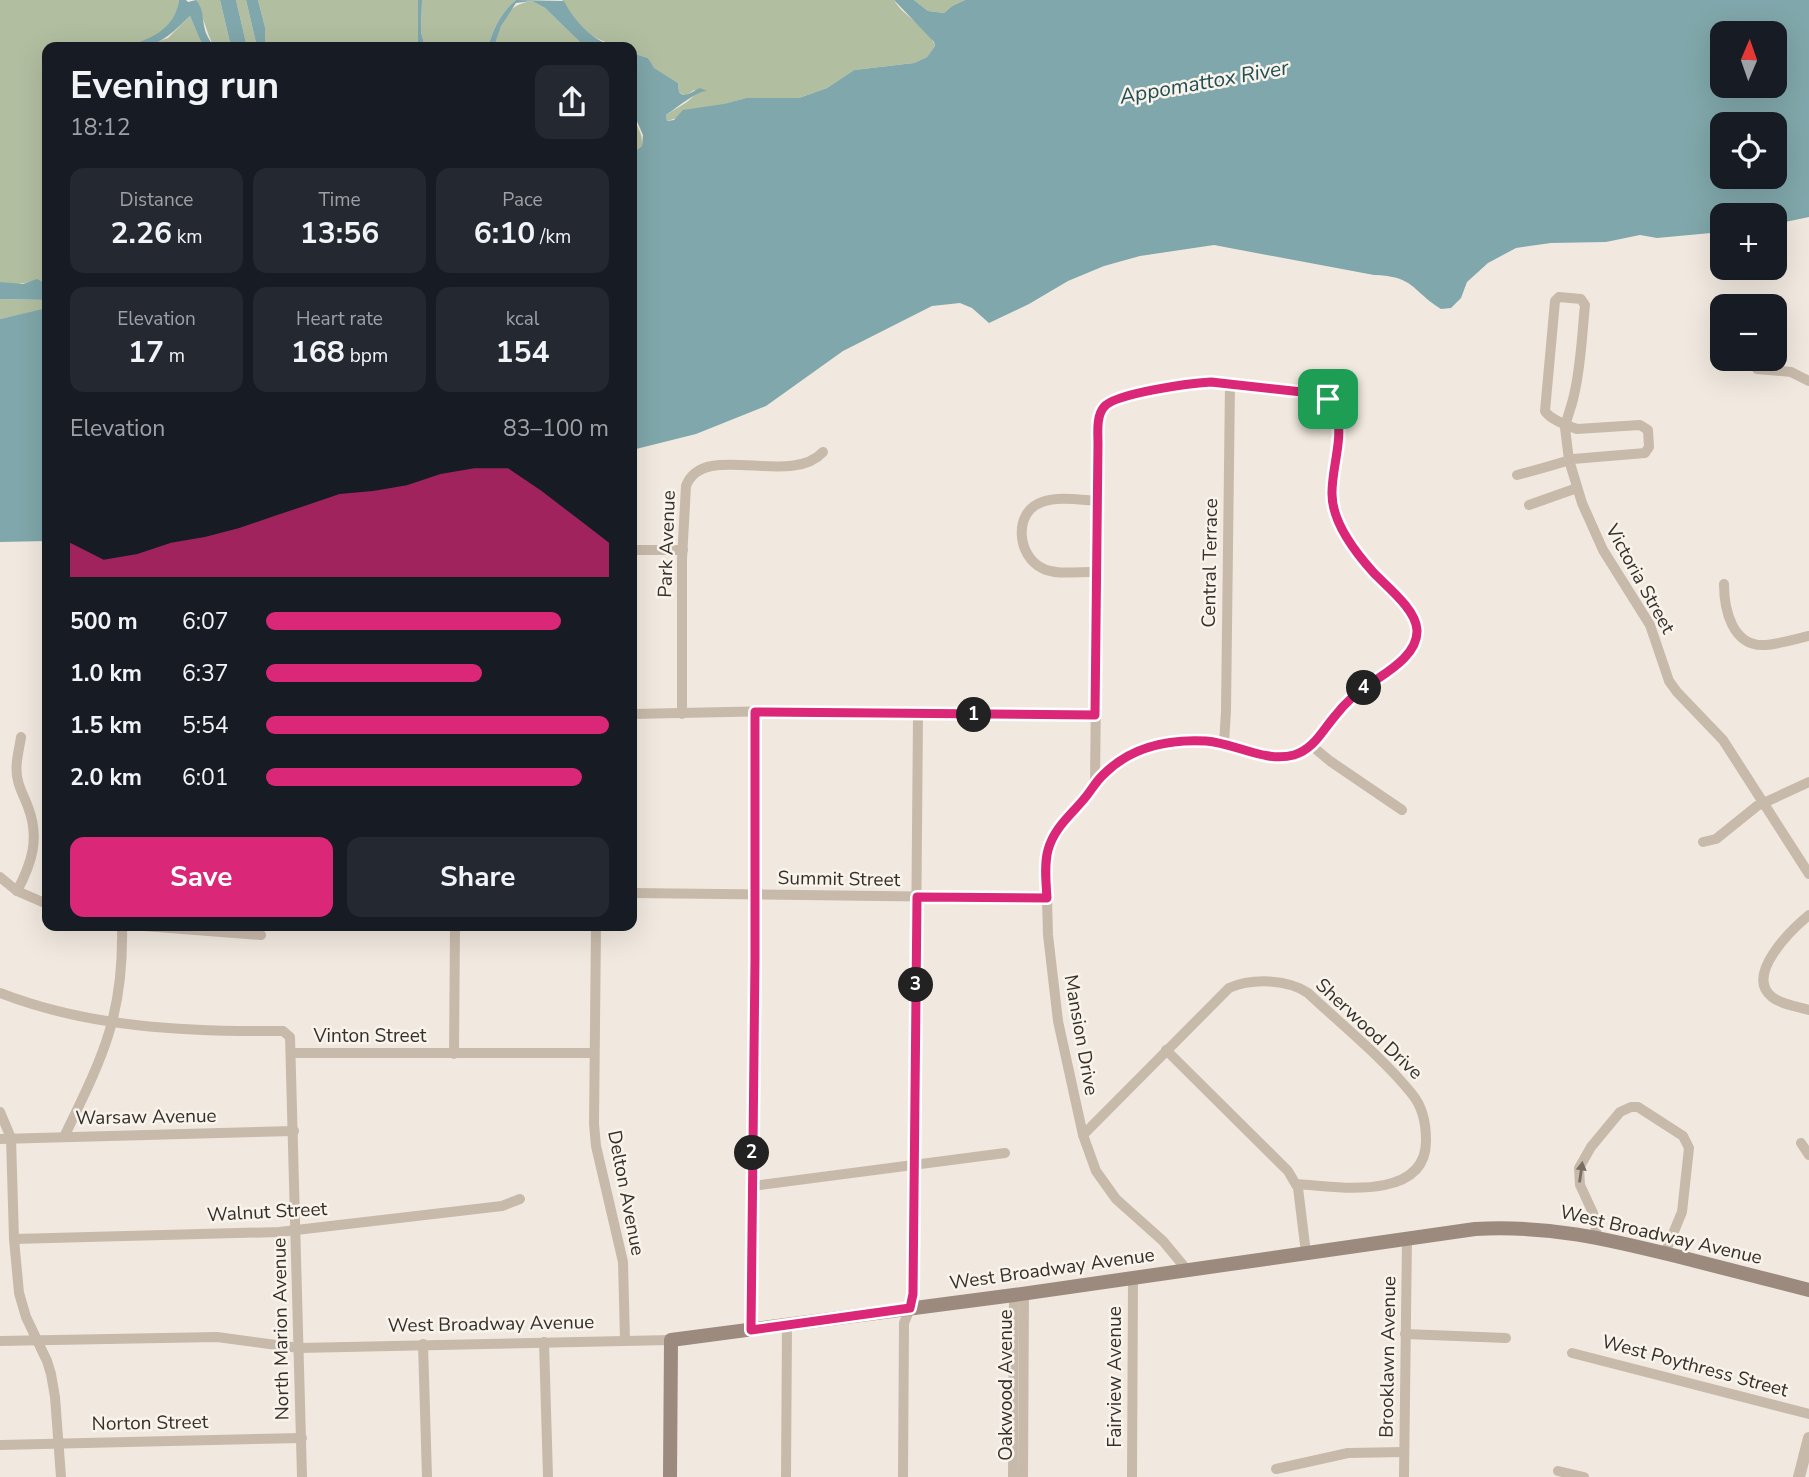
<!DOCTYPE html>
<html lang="en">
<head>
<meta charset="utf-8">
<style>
  :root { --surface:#171b24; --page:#242831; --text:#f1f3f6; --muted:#9ea1a6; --accent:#db2777 }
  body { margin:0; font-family:"Nunito Sans",sans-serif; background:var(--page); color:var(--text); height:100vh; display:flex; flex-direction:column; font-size:26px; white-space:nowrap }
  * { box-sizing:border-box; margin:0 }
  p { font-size:23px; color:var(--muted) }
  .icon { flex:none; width:38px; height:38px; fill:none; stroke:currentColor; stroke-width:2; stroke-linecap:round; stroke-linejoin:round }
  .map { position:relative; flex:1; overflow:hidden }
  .sheet { position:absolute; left:42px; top:42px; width:595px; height:889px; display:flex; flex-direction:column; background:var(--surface); border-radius:14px; box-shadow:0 7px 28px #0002 }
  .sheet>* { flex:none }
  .needle { width:46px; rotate:2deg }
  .controls { position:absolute; left:1710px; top:21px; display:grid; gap:14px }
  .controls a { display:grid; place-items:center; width:77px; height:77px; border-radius:14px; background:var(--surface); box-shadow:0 7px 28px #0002; font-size:35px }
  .pin { position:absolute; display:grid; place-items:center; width:60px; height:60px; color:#fff; margin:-30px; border-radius:14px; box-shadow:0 4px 10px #0006 }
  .km { position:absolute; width:35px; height:35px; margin:-18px; border-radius:50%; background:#222; color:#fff; font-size:19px; line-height:35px; text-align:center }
  .round { display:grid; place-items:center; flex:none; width:74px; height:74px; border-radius:14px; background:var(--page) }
  .overview { display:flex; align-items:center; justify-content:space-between; height:119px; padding:0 28px }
  h1 { font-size:38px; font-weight:700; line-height:52px }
  .metrics { display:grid; grid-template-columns:repeat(3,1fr); gap:10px; height:119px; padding:7px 28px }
  .metrics div { display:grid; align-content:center; border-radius:14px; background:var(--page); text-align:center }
  .metrics b { font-size:30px; font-weight:700 }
  .metrics small { font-size:19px; font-weight:400 }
  .metrics p { font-size:19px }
  .chart { height:196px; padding:14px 28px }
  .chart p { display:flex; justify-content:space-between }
  .chart svg { width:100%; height:126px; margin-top:7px; fill:var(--accent); opacity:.7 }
  .action { display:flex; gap:14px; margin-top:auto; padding:14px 28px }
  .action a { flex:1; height:80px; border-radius:14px; background:var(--accent); color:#fff; font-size:28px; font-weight:700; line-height:80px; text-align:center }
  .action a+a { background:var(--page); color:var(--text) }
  ul { padding:0 28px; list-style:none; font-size:23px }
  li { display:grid; grid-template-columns:112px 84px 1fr; align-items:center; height:52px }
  li i { height:18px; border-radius:9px; background:var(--accent) }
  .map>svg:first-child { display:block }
  .green { fill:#b2bea0 }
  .water { fill:#80a7ab; fill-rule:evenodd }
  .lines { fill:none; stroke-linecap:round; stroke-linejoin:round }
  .minor { stroke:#c8baab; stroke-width:10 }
  .tertiary { stroke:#c8baab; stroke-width:12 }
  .secondary { stroke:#9b8a7d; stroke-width:14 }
  .oneway { fill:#786e64 }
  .route-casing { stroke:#fff; stroke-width:14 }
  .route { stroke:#db2777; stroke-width:9 }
  .labels { text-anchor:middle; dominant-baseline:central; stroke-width:5; stroke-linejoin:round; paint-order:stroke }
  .street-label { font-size:19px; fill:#362f2a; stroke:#f8f3eb }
  .water-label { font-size:21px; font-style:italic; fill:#234e54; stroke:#f8f3eb }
</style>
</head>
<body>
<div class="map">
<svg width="1809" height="1477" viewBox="0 0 1809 1477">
  <rect width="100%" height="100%" fill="#f1e9df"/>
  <!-- green -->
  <g class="green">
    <path d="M0 0H179C172 58 89 47 47 47V284C36 278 30 283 18 284 12 285 6 283 0 282Z"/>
    <path d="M196 0H220L231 47H214C206 31 203 16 196 0Z"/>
    <polygon points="236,0 246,0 257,47 247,47"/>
    <polygon points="258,0 418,0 418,47 265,47 265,27"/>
    <path d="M422 0H516C501 12 493 29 488 47H425L421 32Z"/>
    <path d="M562 0H894C904 18 929 26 935 46L927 57 914 63 854 70 827 88 799 98H746L667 121 666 115 687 102 699 91H705L694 90 686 96 679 92 678 83 653 68 648 58 632 53V47C606 47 586 35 571 14 567 9 566 4 562 0Z"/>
    <polygon points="914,0 965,0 952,6 944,13 928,11"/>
    <path d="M532 1 545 8 585 47H494C502 23 504 5 532 1Z"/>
    <polygon points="190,16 203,47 142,47 168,38"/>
    <path d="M632 83C639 94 633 105 635 118 637 130 643 132 642 146L632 153Z"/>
    <polygon points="0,299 47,300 47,309 0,319"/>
  </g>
  <!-- water -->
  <g class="water">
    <path d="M179 0H186L188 2 196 0C204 9 202 19 205 30 206 35 211 42 214 47H203L190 16C165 40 159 47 123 47 149 40 175 30 179 0Z"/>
    <polygon points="220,0 236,0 247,47 231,47"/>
    <polygon points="246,0 258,0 265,27 265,47 257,47"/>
    <polygon points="418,0 422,0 421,32 425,47 418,46"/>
    <path d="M516 0 564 1C574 21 594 42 616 47H585L545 8 532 1 516 3 501 26 494 47H488C493 29 501 12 516 0Z"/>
    <path d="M894 0H914L928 11 944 13 952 6 965 0H1809V217L1775 224 1774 215H1722V232L1657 238 1640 235 1606 242 1551 243 1516 248 1488 263 1467 282 1461 298 1451 308 1441 309C1411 290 1414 276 1374 275L1214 245 1140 256 1104 266 1068 281 1029 304 989 323 972 308 960 303 932 306 843 351 766 406 696 434 632 450V153L642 146 643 135 635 117 636 95 632 83V53L648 58 654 68 678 83 679 92C686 99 692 91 700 88L707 91C696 91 677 108 666 115L667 121 674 120 683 110 724 104 746 98H799L827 88 854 70 914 63 927 57 935 46 934 42ZM1774 33V86H1722V33ZM1774 124V177H1722V124Z"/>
    <polygon points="37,279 47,284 47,300 0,299 0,282 23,284"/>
    <polygon points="43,309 47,309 47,541 0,542 0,319"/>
  </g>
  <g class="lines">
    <!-- minor -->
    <g class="minor">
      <polyline points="1757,369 1791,372 1809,381"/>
      <path d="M1517 475C1536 470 1554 465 1573 459L1645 453 1649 447 1648 430 1640 425 1577 429C1568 426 1550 419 1545 411L1555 301 1559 297 1581 299 1585 305C1582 334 1581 366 1574 395 1572 406 1567 416 1565 428L1569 460 1582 503 1603 550 1650 625 1669 681 1677 692 1723 740 1809 874"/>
      <polyline points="1529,505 1577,488"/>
      <polyline points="632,550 683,550"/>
      <path d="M1097 572C1081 571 1057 576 1042 568 1017 556 1013 512 1042 502 1059 496 1080 500 1098 501"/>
      <path d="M1724 584C1724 609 1732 647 1765 645 1780 644 1795 639 1809 636"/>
      <polyline points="632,714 779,711 1095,715"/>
      <path d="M682 714V559L686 486C703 440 790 488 823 452"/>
      <polyline points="1224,744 1226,711 1230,384"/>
      <polyline points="1312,746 1330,761 1402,810"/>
      <path d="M1095 783C1129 744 1182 733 1231 745 1249 750 1268 760 1287 756 1319 750 1331 717 1352 697 1370 679 1417 661 1417 631 1417 610 1387 586 1374 572 1357 554 1335 525 1332 499 1328 464 1361 405 1311 393L1205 382 1149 391 1109 402 1104 406 1099 417 1095 783 1058 828 1052 839 1046 863 1048 935 1058 1021 1083 1135 1096 1171 1116 1199 1163 1241 1187 1270"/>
      <polyline points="1703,842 1716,839 1757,806 1809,782"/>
      <polyline points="0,877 17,891 47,904"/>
      <path d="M17 891C32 863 40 838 28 807 25 798 20 790 18 781 14 766 19 751 21 737"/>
      <polyline points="632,893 1047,898"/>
      <path d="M1809 915C1792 929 1744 975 1772 997 1782 1005 1797 1006 1809 1010"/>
      <polyline points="144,926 261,935"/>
      <polyline points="596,926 594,1124 596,1146 623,1262 625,1340"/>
      <path d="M0 993C90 1028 188 1032 283 1031L290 1037 302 1477"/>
      <polyline points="1166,1050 1288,1171 1298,1188 1306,1253"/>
      <polyline points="291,1053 594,1053"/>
      <polyline points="454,1054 455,926"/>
      <polyline points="0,1112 11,1138 14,1239 19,1293 26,1317 47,1361 51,1374 55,1397 61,1477"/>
      <path d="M1083 1135 1229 988C1252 978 1287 979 1308 993 1343 1026 1382 1057 1412 1094 1422 1106 1426 1124 1426 1140 1427 1202 1336 1187 1297 1184"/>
      <path d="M64 1137C102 1058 124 1017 122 926"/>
      <polyline points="0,1139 294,1131"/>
      <polyline points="1801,1143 1809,1155"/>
      <polyline points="753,1186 1005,1153"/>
      <polyline points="1597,1236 1593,1213 1580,1185 1579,1168 1591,1147 1620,1112 1631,1107 1638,1107 1683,1136 1689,1148 1682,1212 1665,1253"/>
      <polyline points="14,1239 279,1232 502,1206 520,1199"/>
      <polyline points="751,1330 755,959 755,712"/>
      <polyline points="1405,1334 1506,1338"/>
      <polyline points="0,1341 217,1337 299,1348 671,1340"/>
      <polyline points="544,1342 548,1477"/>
      <polyline points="423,1344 427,1477"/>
      <polyline points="1572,1353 1809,1414"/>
      <polyline points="0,1445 302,1438"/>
      <polyline points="1276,1469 1348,1453 1404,1452"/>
      <polyline points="1558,1471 1584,1477"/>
      <polyline points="786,1477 787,1325"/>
      <polyline points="903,1477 904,1323 913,1301 913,1294 918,714"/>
      <polyline points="1013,1477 1014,1295"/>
      <polyline points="1023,1477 1024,1293"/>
      <polyline points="1132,1477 1133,1278"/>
      <polyline points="1404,1477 1407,1238"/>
    </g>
    <!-- tertiary -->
    <polyline class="tertiary" points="1799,1477 1809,1438"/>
    <!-- secondary -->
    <path class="secondary" d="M670 1477 671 1340 1014 1295 1475 1229C1551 1225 1607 1239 1680 1257 1723 1268 1766 1279 1809 1290"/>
  </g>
  <!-- one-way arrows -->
  <defs><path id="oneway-solid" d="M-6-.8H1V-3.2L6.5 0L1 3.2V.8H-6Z" transform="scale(1.75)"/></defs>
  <use class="oneway" href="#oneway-solid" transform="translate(1581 1172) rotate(-82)"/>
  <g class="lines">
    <!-- route casing -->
    <g class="route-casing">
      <path id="route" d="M1211 382 1311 393C1358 405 1331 459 1332 494 1332 522 1355 552 1373 572 1386 586 1416 609 1417 630 1418 655 1387 672 1370 684 1356 693 1345 703 1335 716 1322 731 1314 749 1294 755 1265 763 1235 743 1206 741 1169 739 1131 747 1104 774 1096 781 1091 791 1084 799 1070 816 1054 828 1048 850 1044 865 1046 882 1047 898L917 897 913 1294 910 1308 751 1330 755 959V712L1095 715 1098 444C1098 433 1096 416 1104 407 1115 393 1192 383 1211 382Z"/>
    </g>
    <!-- route -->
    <use href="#route" class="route"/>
  </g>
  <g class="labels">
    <!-- street labels -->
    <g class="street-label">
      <text transform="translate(667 544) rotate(-88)">Park Avenue</text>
      <text transform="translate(1210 563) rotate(-89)">Central Terrace</text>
      <text transform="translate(1640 579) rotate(61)">Victoria Street</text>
      <text transform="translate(839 879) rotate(1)">Summit Street</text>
      <text transform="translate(1369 1029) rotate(43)">Sherwood Drive</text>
      <text transform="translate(1081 1035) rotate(80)">Mansion Drive</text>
      <text x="370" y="1036">Vinton Street</text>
      <text transform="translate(146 1117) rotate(-1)">Warsaw Avenue</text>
      <text transform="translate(626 1193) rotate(79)">Delton Avenue</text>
      <text transform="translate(267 1212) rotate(-3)">Walnut Street</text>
      <text transform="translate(1661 1235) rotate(13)">West Broadway Avenue</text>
      <text transform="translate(1052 1269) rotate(-8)">West Broadway Avenue</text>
      <text transform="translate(491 1324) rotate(-1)">West Broadway Avenue</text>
      <text transform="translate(281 1329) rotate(-91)">North Marion Avenue</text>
      <text transform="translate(1388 1357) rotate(-89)">Brooklawn Avenue</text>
      <text transform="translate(1695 1366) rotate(15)">West Poythress Street</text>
      <text transform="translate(1115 1377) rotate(-90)">Fairview Avenue</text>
      <text transform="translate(1006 1385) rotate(-90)">Oakwood Avenue</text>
      <text transform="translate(150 1423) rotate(-1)">Norton Street</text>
    </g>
    <!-- water labels -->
    <g class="water-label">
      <text transform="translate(1204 82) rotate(-10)">Appomattox River</text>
    </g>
  </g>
</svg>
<div class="controls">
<a><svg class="needle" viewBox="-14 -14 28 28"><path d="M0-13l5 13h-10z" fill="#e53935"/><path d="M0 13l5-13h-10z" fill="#9ea1a6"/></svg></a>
<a><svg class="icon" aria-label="locate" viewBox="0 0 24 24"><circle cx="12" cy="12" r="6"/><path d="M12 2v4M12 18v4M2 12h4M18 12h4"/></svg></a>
<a>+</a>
<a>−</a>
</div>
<div class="pin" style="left:1328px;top:399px;background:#1e9e55"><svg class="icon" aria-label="arrive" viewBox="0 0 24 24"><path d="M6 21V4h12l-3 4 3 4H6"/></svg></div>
<b class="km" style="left:974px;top:715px">1</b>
<b class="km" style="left:752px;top:1153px">2</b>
<b class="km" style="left:916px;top:985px">3</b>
<b class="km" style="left:1364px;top:688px">4</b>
<section class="sheet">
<div class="overview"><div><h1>Evening run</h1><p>18:12</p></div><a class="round"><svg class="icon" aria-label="share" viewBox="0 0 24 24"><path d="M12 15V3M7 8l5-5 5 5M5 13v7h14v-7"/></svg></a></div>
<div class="metrics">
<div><p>Distance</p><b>2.26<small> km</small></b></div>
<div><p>Time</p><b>13:56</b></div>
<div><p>Pace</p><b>6:10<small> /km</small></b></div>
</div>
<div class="metrics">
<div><p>Elevation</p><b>17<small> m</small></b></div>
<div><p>Heart rate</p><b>168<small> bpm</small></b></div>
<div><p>kcal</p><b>154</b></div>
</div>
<div class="chart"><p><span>Elevation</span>83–100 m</p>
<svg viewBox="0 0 160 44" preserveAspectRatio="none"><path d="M0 44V32L10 38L20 36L30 32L40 30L50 27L60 23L70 19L80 15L90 14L100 12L110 8L120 6L130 6L140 14L150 23L160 32V44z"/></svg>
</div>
<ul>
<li><b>500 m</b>6:07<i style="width:86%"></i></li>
<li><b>1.0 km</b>6:37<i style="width:63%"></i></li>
<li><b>1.5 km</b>5:54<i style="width:100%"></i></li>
<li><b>2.0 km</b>6:01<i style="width:92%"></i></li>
</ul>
<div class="action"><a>Save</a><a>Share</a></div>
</section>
</div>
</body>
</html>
